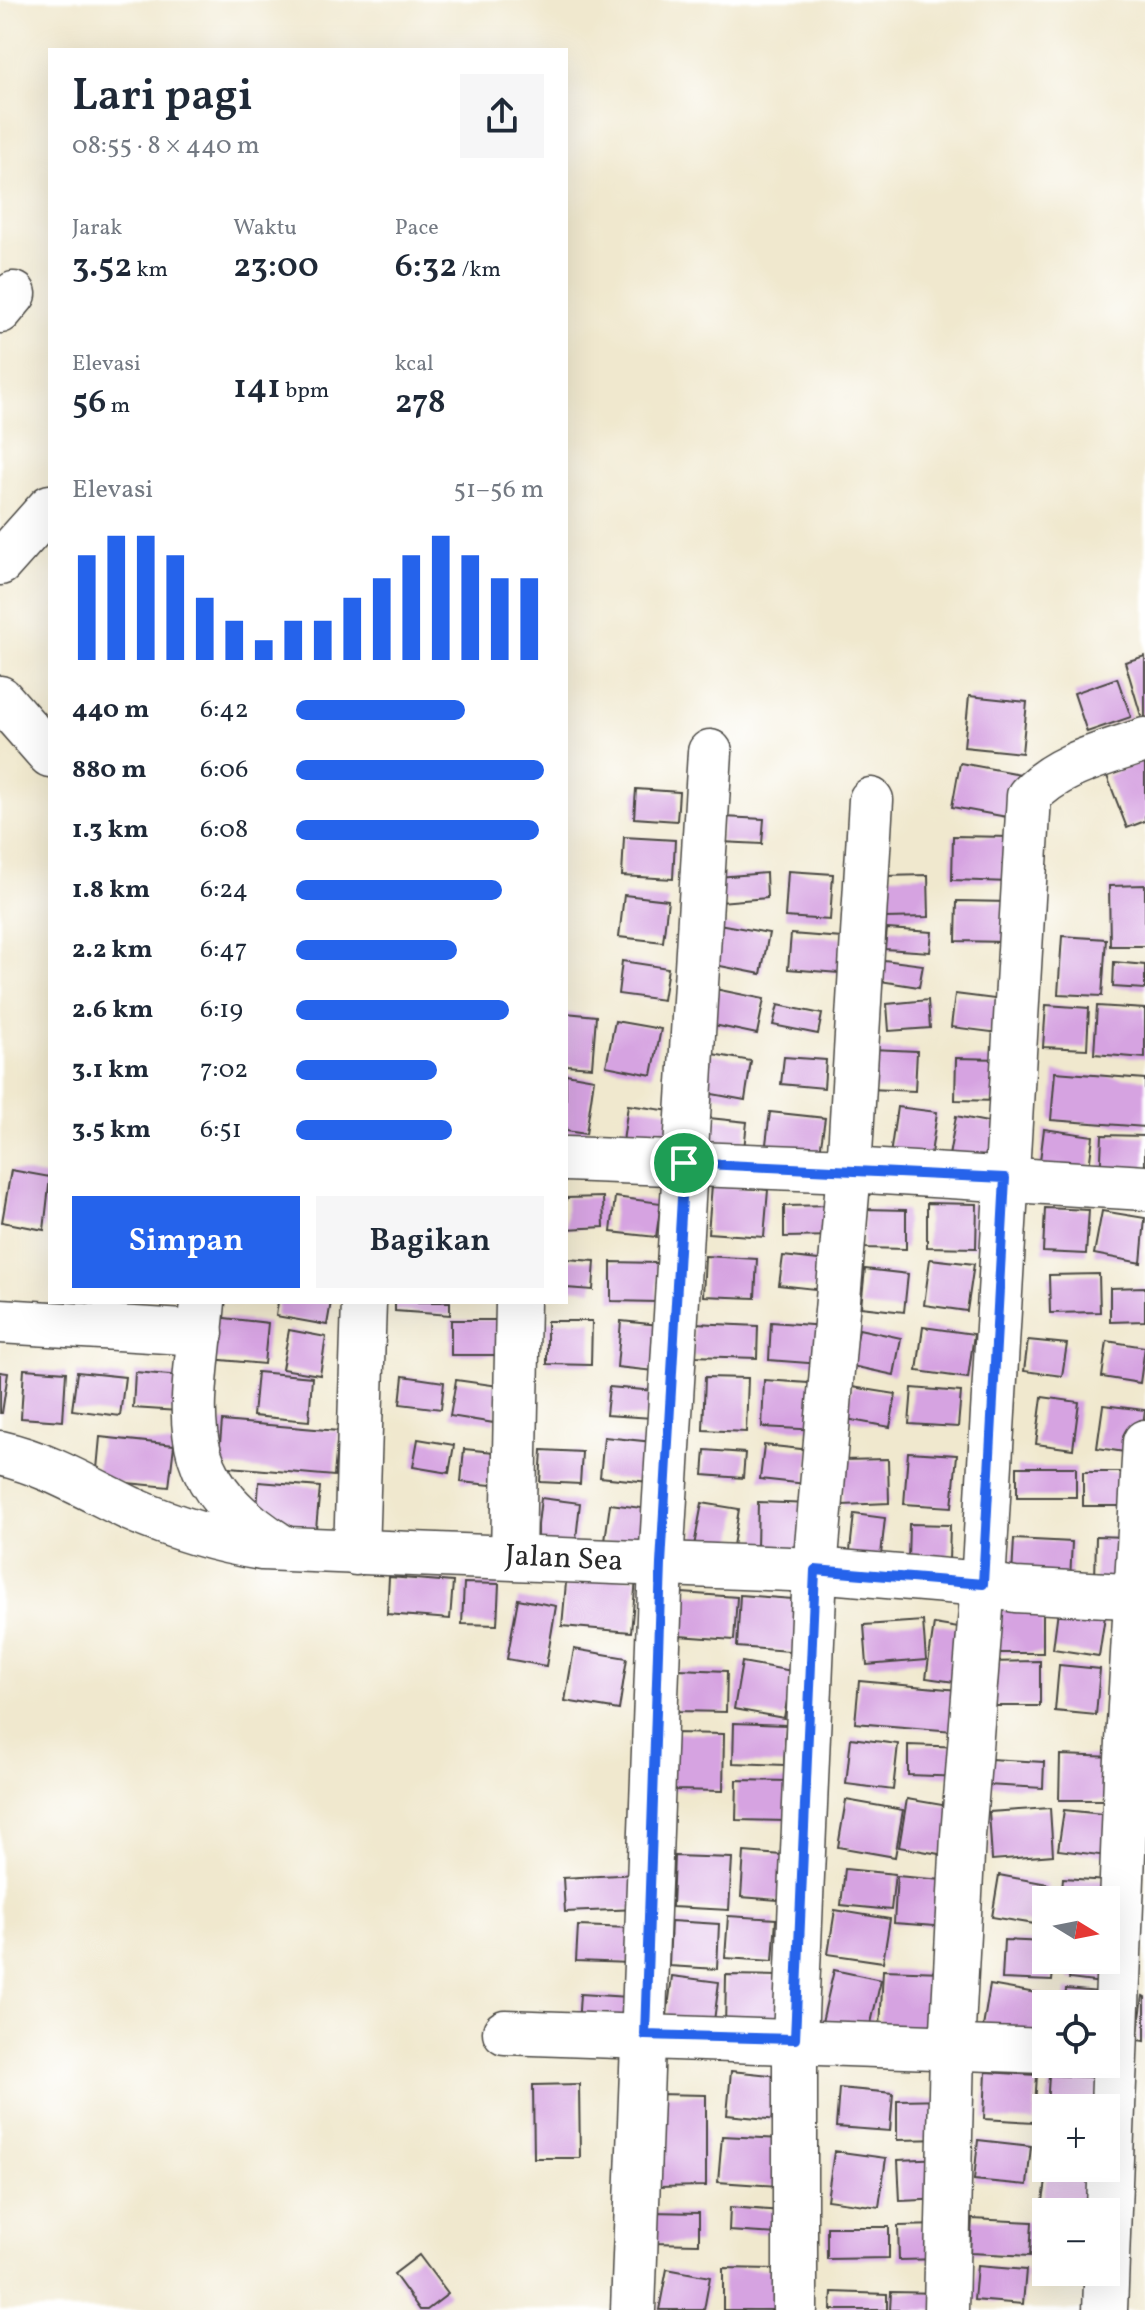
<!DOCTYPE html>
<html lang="id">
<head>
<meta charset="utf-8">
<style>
  :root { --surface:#fff; --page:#f6f6f7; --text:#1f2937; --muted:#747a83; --accent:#2563eb }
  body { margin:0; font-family:Vollkorn,serif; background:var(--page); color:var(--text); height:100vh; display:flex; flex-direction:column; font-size:30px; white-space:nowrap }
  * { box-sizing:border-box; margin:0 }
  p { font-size:26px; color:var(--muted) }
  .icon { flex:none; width:44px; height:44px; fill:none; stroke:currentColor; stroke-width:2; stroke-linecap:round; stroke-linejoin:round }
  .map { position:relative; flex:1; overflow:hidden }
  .panel { position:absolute; left:48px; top:48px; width:520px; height:1256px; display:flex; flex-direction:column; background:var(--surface); border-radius:0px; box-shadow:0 8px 32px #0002 }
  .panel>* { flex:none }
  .needle { width:52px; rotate:100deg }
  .fabs { position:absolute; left:1032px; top:1886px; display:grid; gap:16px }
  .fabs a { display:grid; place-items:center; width:88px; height:88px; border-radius:0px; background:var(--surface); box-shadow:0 8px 32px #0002; font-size:40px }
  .pin { position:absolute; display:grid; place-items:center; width:68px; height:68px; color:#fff; margin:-34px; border:4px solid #fff; border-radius:50%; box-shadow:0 2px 8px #0007 }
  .round { display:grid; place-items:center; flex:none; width:84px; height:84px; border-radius:0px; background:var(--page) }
  .overview { display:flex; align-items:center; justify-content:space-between; height:136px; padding:0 24px }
  h1 { font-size:44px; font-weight:600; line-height:60px }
  .metrics { display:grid; grid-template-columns:repeat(3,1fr); gap:12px; height:136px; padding:8px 24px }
  .metrics div { display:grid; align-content:center }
  .metrics b { font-size:34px; font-weight:600 }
  .metrics small { font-size:22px; font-weight:400 }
  .metrics p { font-size:22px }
  .chart { height:224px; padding:16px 24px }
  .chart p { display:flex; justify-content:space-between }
  .chart svg { width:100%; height:144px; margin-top:8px; stroke:var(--accent); stroke-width:6 }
  .primary-button { display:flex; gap:16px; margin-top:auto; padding:16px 24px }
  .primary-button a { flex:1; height:92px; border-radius:0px; background:var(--accent); color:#fff; font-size:32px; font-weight:600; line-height:92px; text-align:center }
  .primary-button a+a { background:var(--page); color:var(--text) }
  ul { padding:0 24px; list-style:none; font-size:26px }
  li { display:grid; grid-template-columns:128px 96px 1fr; align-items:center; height:60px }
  li i { height:20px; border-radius:10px; background:var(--accent) }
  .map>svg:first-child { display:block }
  .building { fill:#d6a3e1 }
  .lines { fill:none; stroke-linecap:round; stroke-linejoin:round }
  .minor-casing { stroke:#494743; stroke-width:47 }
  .minor { stroke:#fff; stroke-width:44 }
  .route-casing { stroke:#fff; stroke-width:16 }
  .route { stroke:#2563eb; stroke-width:10 }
  .labels { text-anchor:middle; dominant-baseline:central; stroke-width:8; stroke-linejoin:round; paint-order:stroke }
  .street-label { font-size:30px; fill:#2b2b2b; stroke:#fff }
</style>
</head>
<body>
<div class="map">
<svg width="1145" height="2310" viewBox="0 0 1145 2310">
  <rect width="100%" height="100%" fill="#fff"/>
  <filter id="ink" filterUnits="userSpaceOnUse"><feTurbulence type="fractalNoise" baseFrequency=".0125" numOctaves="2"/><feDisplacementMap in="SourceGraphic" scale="16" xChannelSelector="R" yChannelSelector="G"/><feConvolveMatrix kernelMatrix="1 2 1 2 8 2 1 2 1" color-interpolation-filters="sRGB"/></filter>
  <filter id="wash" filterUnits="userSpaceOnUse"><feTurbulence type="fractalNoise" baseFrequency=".006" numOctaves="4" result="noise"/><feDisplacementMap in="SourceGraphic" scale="32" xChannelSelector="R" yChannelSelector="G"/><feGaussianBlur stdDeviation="1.8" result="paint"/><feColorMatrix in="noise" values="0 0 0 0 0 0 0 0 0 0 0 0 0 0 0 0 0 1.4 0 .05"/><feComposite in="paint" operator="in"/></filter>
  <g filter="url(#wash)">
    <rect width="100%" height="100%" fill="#f0e8ce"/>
    <g id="blocks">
      <!-- building -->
      <g class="building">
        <polygon points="1145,656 1145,718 1142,719 1125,662"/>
        <polygon points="1117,678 1131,717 1087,732 1074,693"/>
        <polygon points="969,696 1027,702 1022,753 964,747"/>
        <polygon points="1145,760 1145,821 1127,828 1107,776"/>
        <polygon points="960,763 1026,775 1018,819 952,807"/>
        <polygon points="636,789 679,792 677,821 634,818"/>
        <polygon points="723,817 764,819 762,844 721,842"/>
        <polygon points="953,836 1011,837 1010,882 952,880"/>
        <polygon points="624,837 675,840 673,879 622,876"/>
        <polygon points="788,871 833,874 830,920 785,917"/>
        <polygon points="766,873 767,898 720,902 718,877"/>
        <polygon points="928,875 929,917 885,918 884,876"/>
        <polygon points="1145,885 1145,946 1110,946 1109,886"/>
        <polygon points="624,895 668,900 663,942 619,937"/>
        <polygon points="957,901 1009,902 1008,942 956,941"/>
        <polygon points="713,923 769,933 761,974 705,963"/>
        <polygon points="887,929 932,932 930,952 885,949"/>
        <polygon points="791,934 842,938 839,973 788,969"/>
        <polygon points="1062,936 1106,939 1102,996 1058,994"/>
        <polygon points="884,960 923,965 919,987 880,981"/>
        <polygon points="622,961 668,968 663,1000 618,994"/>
        <polygon points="1114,962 1145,965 1145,989 1113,987"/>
        <polygon points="715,989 764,999 757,1034 709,1024"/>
        <polygon points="955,994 1011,1001 1007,1034 951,1027"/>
        <polygon points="928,1000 930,1028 889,1031 887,1004"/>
        <polygon points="778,1005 822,1014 818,1034 773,1025"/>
        <polygon points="1046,1005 1089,1008 1087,1049 1043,1047"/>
        <polygon points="1097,1006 1145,1009 1145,1058 1094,1054"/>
        <polygon points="566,1013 596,1016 592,1067 566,1065"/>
        <polygon points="615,1021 661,1029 652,1075 606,1066"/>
        <polygon points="871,1049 917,1051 915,1091 869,1089"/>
        <polygon points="702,1052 751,1061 745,1100 696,1091"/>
        <polygon points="784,1057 826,1060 824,1088 781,1084"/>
        <polygon points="956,1058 1002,1059 1000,1101 955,1100"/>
        <polygon points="1055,1072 1145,1079 1145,1127 1051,1120"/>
        <polygon points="566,1074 594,1079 586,1134 566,1131"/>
        <polygon points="628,1105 671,1111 665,1155 622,1149"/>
        <polygon points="897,1107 937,1112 930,1161 890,1155"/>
        <polygon points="770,1112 825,1118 819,1159 765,1152"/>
        <polygon points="956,1116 998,1124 991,1163 949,1156"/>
        <polygon points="709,1118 747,1122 743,1158 705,1154"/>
        <polygon points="1044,1129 1093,1136 1088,1176 1039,1169"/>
        <polygon points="1102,1135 1145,1136 1145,1184 1100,1183"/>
        <polygon points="11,1170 50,1177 44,1230 2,1222"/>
        <polygon points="712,1185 768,1190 764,1237 708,1233"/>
        <polygon points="603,1197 604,1227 566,1229 566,1198"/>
        <polygon points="615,1197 661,1203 656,1237 611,1232"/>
        <polygon points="927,1203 977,1204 976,1248 927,1247"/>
        <polygon points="835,1205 836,1236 784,1237 784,1206"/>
        <polygon points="1045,1208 1089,1210 1086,1254 1043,1252"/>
        <polygon points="864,1209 906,1210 906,1249 863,1248"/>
        <polygon points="1102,1211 1145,1218 1141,1263 1094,1254"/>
        <polygon points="705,1256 757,1259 755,1298 703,1296"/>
        <polygon points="783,1256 827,1261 824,1290 779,1285"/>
        <polygon points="566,1259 595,1261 593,1290 566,1288"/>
        <polygon points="930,1259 974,1264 967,1311 924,1305"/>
        <polygon points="611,1262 657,1263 657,1302 611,1301"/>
        <polygon points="865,1269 908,1274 904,1312 861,1307"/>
        <polygon points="1099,1274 1100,1312 1050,1313 1049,1275"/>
        <polygon points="1145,1287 1145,1321 1110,1322 1110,1288"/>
        <polygon points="278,1302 331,1302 327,1325 276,1316"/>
        <polygon points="395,1302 450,1302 450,1315 395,1311"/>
        <polygon points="216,1317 268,1323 264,1364 211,1359"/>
        <polygon points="451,1320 507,1320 506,1355 451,1355"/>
        <polygon points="547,1321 592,1321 591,1365 547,1364"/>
        <polygon points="621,1321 659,1325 654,1371 617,1367"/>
        <polygon points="771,1322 824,1326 821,1364 769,1360"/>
        <polygon points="694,1323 758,1326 757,1358 693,1356"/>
        <polygon points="923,1327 974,1334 968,1378 917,1371"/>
        <polygon points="859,1329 901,1338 894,1375 852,1366"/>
        <polygon points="289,1330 326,1337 320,1375 282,1369"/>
        <polygon points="1028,1340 1067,1344 1062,1376 1024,1371"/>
        <polygon points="1107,1341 1145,1347 1140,1383 1102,1377"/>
        <polygon points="24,1369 66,1372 63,1421 21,1418"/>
        <polygon points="0,1372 8,1373 2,1413 0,1413"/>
        <polygon points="77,1372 125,1377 120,1416 72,1410"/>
        <polygon points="135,1372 180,1376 178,1411 133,1408"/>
        <polygon points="257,1372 312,1377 309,1421 253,1416"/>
        <polygon points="403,1376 444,1382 441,1409 400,1404"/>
        <polygon points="705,1377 748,1378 746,1432 703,1430"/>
        <polygon points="456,1380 499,1386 494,1423 450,1416"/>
        <polygon points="764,1380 823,1384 820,1430 762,1427"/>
        <polygon points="609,1387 655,1391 653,1418 606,1415"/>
        <polygon points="852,1387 896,1394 890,1427 846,1419"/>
        <polygon points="912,1388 961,1392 958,1427 909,1424"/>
        <polygon points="1042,1397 1079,1402 1073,1449 1036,1444"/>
        <polygon points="1103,1405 1145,1410 1139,1454 1097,1448"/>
        <polygon points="222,1421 338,1431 334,1476 218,1466"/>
        <polygon points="100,1437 174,1445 169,1487 96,1480"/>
        <polygon points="604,1437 653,1442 649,1482 600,1477"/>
        <polygon points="418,1439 454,1445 449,1473 413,1467"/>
        <polygon points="764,1445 810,1450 806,1484 760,1479"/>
        <polygon points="464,1449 504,1453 501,1486 461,1482"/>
        <polygon points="542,1450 582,1452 580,1484 540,1482"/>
        <polygon points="705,1450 745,1453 743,1478 703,1475"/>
        <polygon points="908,1452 957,1455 952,1507 904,1504"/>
        <polygon points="888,1459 889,1503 843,1505 841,1460"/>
        <rect x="1017" y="1467" width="59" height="30"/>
        <rect x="1083" y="1472" width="48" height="34"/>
        <polygon points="259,1482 320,1487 316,1529 256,1524"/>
        <polygon points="541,1498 580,1503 575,1548 536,1543"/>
        <polygon points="758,1502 812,1504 811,1550 757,1548"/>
        <polygon points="702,1503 739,1509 732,1552 694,1546"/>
        <polygon points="610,1504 650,1509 645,1547 605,1541"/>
        <polygon points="854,1514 885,1518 880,1564 849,1560"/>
        <polygon points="909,1524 950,1525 949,1562 908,1561"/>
        <polygon points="1096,1536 1126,1537 1125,1581 1095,1581"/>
        <polygon points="1014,1539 1072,1542 1070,1580 1012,1576"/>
        <polygon points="567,1572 636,1579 631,1632 562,1626"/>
        <polygon points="389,1577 453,1582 450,1619 387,1614"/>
        <polygon points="464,1583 499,1584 497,1625 462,1624"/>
        <polygon points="682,1593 737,1597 734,1640 679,1636"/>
        <polygon points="740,1595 806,1600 802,1652 737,1647"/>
        <polygon points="518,1599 556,1606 546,1666 507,1659"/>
        <rect x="994" y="1603" width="49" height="50"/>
        <polygon points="1058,1610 1105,1616 1099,1656 1053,1649"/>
        <polygon points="923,1621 926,1660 867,1665 864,1625"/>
        <polygon points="934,1624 977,1631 969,1684 926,1678"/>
        <polygon points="574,1649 627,1658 619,1710 565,1701"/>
        <polygon points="1040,1661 1040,1706 985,1706 985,1662"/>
        <polygon points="742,1662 792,1671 784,1718 734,1709"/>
        <polygon points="1059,1665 1100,1669 1096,1715 1055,1711"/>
        <polygon points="679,1669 727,1671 726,1712 677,1711"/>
        <polygon points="859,1681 969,1691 966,1732 855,1723"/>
        <polygon points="734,1723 786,1725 784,1765 733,1763"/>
        <polygon points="673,1733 724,1734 723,1791 671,1790"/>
        <polygon points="851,1738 898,1744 893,1790 846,1784"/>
        <polygon points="908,1745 964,1747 964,1777 908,1775"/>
        <polygon points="1060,1755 1117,1757 1116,1800 1059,1800"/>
        <polygon points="989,1759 1044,1762 1043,1788 987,1785"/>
        <polygon points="737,1780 789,1781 787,1821 736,1820"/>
        <polygon points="907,1799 954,1807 945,1855 899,1847"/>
        <polygon points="846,1800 903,1810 895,1857 838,1847"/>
        <polygon points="1050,1808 1053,1855 992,1860 989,1812"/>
        <polygon points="1064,1810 1112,1815 1107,1856 1058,1850"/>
        <polygon points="744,1852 794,1856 790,1901 741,1897"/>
        <polygon points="674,1856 732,1858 729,1910 672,1907"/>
        <polygon points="845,1869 895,1874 891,1910 841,1905"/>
        <polygon points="636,1874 638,1909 565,1912 563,1878"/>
        <polygon points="999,1875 1048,1884 1041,1925 992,1917"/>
        <polygon points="897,1876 953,1881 949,1927 894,1923"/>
        <polygon points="1063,1878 1107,1881 1106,1900 1061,1900"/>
        <polygon points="835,1910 890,1919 883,1962 828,1954"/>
        <polygon points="728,1916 776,1919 773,1961 725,1958"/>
        <polygon points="671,1921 719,1924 717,1969 669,1966"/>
        <polygon points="578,1926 631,1928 630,1963 576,1961"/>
        <polygon points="1004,1940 1046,1942 1046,1960 1054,1960 1052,1981 1002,1979"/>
        <polygon points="1072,1960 1106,1960 1111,1984 1069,1979"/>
        <polygon points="834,1970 881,1980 869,2032 822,2022"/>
        <polygon points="883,1970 943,1972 941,2032 880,2029"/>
        <polygon points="726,1975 780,1976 779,2030 725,2029"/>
        <polygon points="672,1976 719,1982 713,2029 666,2023"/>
        <polygon points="990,1985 1042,1994 1034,2036 983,2027"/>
        <polygon points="1066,1989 1111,1993 1106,2004 1065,2004"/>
        <polygon points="580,1994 628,1997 626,2029 578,2026"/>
        <polygon points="1143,1996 1145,1997 1145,2041 1137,2040"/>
        <polygon points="731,2071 791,2077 787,2121 727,2115"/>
        <polygon points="986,2072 1037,2075 1034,2122 984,2119"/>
        <polygon points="1049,2075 1105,2078 1103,2108 1047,2108"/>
        <polygon points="579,2084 580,2158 534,2158 533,2085"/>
        <polygon points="839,2088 893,2093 890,2131 836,2127"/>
        <polygon points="656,2094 706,2095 706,2186 656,2187"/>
        <polygon points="948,2099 948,2139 897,2140 897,2100"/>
        <polygon points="722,2136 781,2139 778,2186 718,2182"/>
        <polygon points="978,2140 1031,2146 1027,2185 974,2180"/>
        <polygon points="834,2151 886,2158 879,2207 827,2200"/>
        <polygon points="944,2158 946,2199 900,2201 898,2160"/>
        <polygon points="1048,2168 1101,2168 1094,2209 1043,2201"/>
        <polygon points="730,2207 781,2211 779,2234 729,2231"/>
        <polygon points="651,2212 699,2213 699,2244 650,2243"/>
        <polygon points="972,2219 1032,2222 1030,2256 970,2253"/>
        <polygon points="941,2225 942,2259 899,2260 898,2226"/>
        <polygon points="827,2227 889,2227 889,2258 827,2259"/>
        <polygon points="419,2255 448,2294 427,2310 420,2310 394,2274"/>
        <polygon points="977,2266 1026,2270 1023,2304 974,2300"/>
        <polygon points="723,2268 777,2269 776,2310 723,2310"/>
        <polygon points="667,2269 710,2277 704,2310 659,2310"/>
        <polygon points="832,2292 887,2294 887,2310 831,2310"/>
        <polygon points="891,2292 943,2293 943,2310 890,2310"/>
      </g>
    </g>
  </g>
  <g filter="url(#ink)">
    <use href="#blocks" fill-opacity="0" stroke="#494743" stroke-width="2"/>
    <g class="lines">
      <!-- minor casing -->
      <g class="minor-casing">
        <g id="minor">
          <polyline points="0,311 14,294"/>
          <polyline points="0,563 50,507"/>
          <polyline points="0,698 50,755"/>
          <polyline points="566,1159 849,1170 1145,1188"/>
          <path d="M203 1302C193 1417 169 1477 282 1547"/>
          <polyline points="0,1321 201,1333"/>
          <path d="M0 1453C48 1464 87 1488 131 1509 172 1527 219 1541 262 1548L815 1570 983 1584 1015 1590 1145 1597"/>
          <polyline points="356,1553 364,1302"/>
          <polyline points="513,1556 518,1302"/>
          <polyline points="505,2032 1046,2051"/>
          <polyline points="633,2310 661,1564 710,752"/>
          <polyline points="795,2310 795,2039 815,1570 849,1170 871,800"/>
          <path d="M946 2310 952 2049 963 1836 983 1584 1029 796C1058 764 1105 754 1145 740"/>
          <polyline points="1105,2310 1126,1777 1145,1442"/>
        </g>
      </g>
      <!-- minor -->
      <use href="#minor" class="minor"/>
    </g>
  </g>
  <g class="lines" filter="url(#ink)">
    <!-- route casing -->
    <g class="route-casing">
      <polygon id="route" points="684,1163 1005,1178 983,1584 815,1570 795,2039 645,2035 661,1564"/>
    </g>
    <!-- route -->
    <use href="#route" class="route"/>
  </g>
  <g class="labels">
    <!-- street labels -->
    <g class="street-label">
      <text transform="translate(564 1559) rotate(3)">Jalan Sea</text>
    </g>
  </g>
</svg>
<div class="fabs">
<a><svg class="needle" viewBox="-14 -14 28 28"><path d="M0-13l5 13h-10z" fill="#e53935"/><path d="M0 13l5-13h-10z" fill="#747a83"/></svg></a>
<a><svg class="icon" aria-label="locate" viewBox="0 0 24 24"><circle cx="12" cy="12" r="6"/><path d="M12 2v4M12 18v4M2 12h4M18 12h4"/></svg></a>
<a>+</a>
<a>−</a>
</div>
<div class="pin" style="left:684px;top:1163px;background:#1e9e55"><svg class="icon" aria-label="arrive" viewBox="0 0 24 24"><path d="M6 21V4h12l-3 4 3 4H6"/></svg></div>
<section class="panel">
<div class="overview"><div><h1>Lari pagi</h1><p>08:55 · 8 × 440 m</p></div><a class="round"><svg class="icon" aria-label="share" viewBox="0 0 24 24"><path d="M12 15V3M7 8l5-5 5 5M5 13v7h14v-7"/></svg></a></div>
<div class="metrics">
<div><p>Jarak</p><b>3.52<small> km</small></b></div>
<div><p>Waktu</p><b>23:00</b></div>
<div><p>Pace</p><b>6:32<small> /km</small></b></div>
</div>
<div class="metrics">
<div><p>Elevasi</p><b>56<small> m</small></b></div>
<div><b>141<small> bpm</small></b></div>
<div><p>kcal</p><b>278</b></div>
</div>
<div class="chart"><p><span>Elevasi</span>51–56 m</p>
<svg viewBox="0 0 160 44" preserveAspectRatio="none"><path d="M5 44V12M15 44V6M25 44V6M35 44V12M45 44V25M55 44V32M65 44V38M75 44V32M85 44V32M95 44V25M105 44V19M115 44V12M125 44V6M135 44V12M145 44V19M155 44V19"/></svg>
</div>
<ul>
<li><b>440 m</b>6:42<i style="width:68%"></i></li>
<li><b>880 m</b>6:06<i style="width:100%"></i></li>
<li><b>1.3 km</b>6:08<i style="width:98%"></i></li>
<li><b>1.8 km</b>6:24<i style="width:83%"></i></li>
<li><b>2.2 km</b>6:47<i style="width:65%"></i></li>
<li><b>2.6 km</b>6:19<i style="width:86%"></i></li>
<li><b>3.1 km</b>7:02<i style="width:57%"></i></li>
<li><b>3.5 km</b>6:51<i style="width:63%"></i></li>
</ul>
<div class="primary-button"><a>Simpan</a><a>Bagikan</a></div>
</section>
</div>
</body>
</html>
